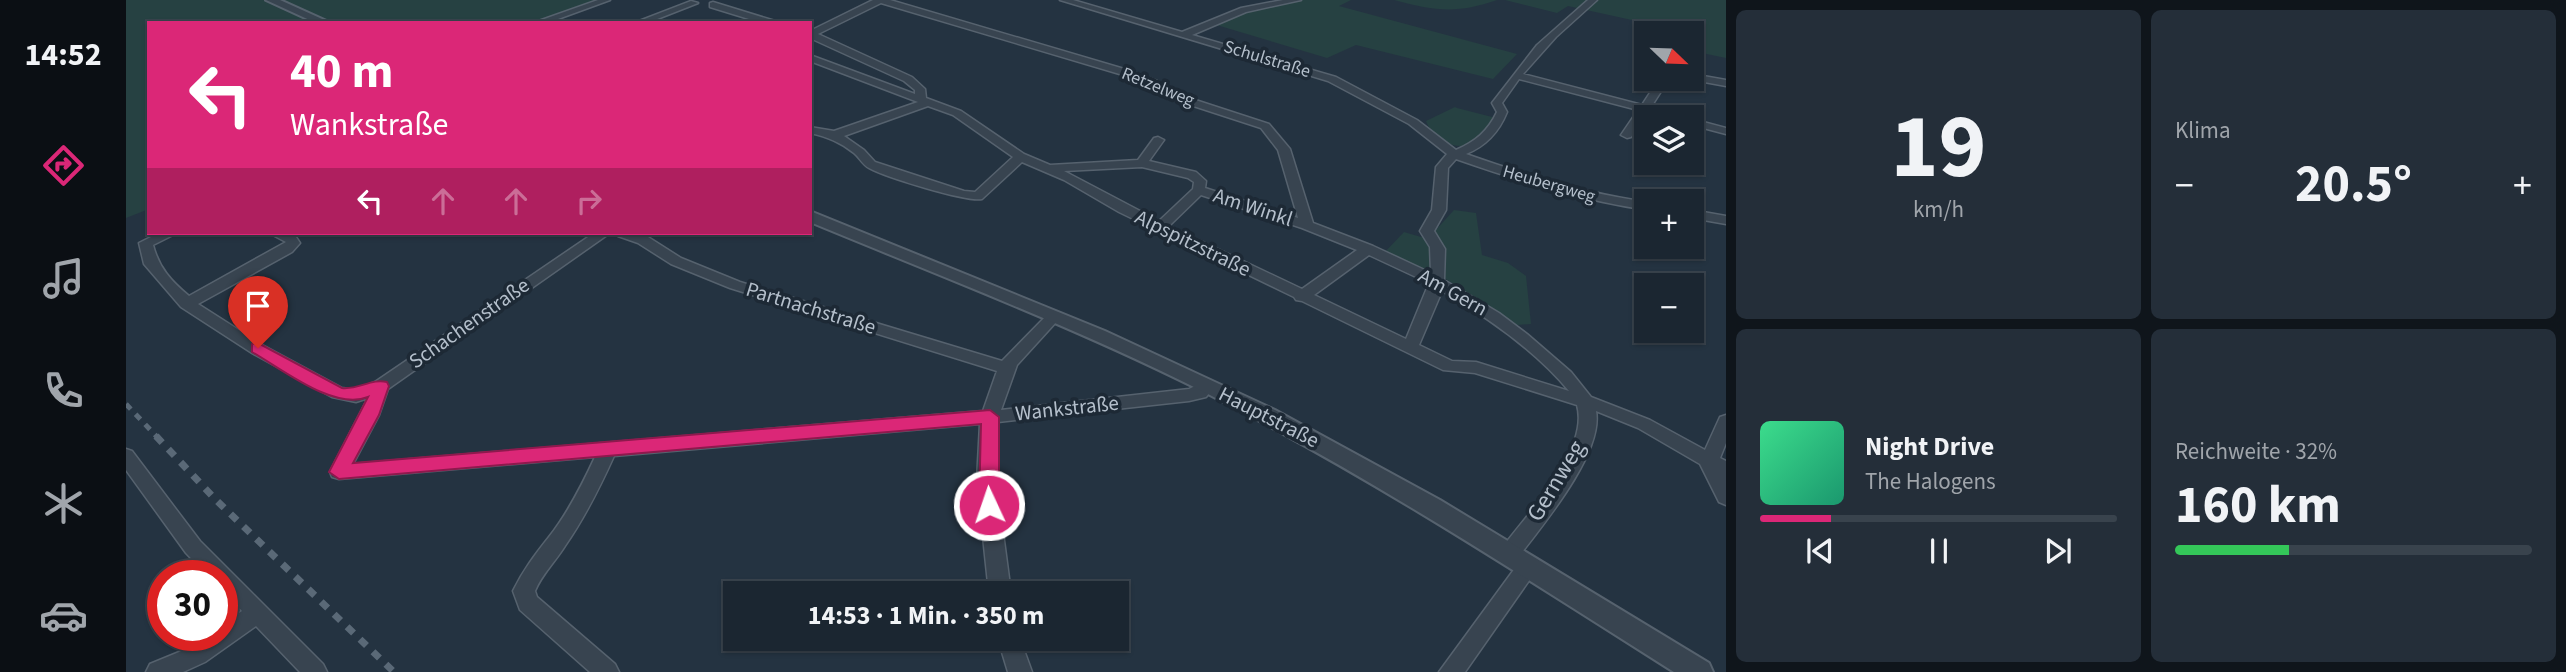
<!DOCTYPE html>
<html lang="de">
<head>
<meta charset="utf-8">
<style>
	body { margin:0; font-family:"Source Sans 3",sans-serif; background:#242e39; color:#f1f3f6; height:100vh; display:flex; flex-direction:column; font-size:26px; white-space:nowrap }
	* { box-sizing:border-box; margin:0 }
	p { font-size:23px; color:#a0a5ab }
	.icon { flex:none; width:38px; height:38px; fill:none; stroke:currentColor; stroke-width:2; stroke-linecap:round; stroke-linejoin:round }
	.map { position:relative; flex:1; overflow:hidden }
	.drawer { display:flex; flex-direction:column; gap:10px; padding:10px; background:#0f151b; width:840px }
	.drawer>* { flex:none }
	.banner { position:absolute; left:21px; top:21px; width:665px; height:214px; border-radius:0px; box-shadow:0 2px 5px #0004,0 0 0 2px #39434d; background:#db2777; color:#fff; overflow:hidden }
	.needle { width:46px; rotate:113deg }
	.buttons { position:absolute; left:1508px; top:21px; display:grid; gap:14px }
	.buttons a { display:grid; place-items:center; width:70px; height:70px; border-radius:0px; background:#1b2631; box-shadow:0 2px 5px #0004,0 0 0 2px #39434d; font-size:35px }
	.speed { position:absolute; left:21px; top:560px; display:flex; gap:14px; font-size:35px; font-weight:700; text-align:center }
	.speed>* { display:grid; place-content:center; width:91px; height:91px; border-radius:50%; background:#1b2631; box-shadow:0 2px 5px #0004,0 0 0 2px #39434d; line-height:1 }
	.speed .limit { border:10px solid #d22; background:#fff; color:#111 }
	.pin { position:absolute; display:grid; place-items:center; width:60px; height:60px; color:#fff; margin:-72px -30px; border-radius:50% 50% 50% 0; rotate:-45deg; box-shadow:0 0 7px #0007 }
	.pin .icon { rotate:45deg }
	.me { position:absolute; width:77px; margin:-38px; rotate:357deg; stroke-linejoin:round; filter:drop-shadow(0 0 5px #0008) }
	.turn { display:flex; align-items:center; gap:24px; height:147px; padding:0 28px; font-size:32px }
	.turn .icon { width:91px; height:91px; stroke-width:2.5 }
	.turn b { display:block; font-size:49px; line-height:60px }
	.lanes { display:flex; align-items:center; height:66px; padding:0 28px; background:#0003; justify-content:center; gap:35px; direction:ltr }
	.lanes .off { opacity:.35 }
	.big { font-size:52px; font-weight:700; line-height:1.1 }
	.drawer .card { flex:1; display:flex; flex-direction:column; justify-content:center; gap:10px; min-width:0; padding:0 24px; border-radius:10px; background:#242e39 }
	.drawer .dial { align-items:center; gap:0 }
	.dial b { font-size:91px; line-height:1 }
	.song { display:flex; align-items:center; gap:21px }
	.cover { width:84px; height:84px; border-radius:10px; background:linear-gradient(135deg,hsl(150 70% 55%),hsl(160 70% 35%)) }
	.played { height:7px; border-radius:4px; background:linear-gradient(90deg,#db2777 20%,#39434d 20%) }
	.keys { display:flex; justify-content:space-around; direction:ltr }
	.heat { display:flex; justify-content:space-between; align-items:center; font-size:38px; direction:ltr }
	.charge { height:10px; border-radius:5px; background:linear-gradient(90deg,#34c759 32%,#39434d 0) }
	.drawer .tiles { flex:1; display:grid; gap:10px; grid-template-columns:repeat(2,1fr) }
	.trip { position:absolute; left:597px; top:581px; width:406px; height:70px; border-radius:0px; background:#1b2631; box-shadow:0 2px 5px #0004,0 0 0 2px #39434d; font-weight:700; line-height:70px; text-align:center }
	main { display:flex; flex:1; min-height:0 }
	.tabs { display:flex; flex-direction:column; width:126px; justify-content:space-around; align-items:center; background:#0b0f14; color:#a0a5ab }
	.tabs .icon { width:49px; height:49px }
	.tabs .selected { color:#db2777 }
	.tabs b { font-size:32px; color:#f1f3f6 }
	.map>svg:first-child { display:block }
	.green { fill:#264142 }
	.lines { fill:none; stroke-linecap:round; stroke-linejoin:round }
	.minor-casing { stroke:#56626e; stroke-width:3 }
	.tertiary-casing { stroke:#56626e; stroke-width:4 }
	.minor { fill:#384450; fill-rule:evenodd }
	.tertiary { fill:#384450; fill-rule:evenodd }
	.rail-far1 { stroke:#5a6977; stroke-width:5; stroke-dasharray:7 7; stroke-linecap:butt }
	.rail { stroke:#5a6977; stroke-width:7; stroke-dasharray:9 9; stroke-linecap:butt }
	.route { fill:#db2777; stroke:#8e194d; stroke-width:2 }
	.labels { text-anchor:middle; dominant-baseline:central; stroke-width:7; stroke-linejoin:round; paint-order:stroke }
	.far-street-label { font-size:18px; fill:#b4bfcb; stroke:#1d2935 }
	.street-label { font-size:21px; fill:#b4bfcb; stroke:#1d2935 }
	.near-street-label { font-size:24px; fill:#b4bfcb; stroke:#1d2935 }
</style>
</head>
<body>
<main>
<nav class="tabs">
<b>14:52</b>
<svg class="icon selected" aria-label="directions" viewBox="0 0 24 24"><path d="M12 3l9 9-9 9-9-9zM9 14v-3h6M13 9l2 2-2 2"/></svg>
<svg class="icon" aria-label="music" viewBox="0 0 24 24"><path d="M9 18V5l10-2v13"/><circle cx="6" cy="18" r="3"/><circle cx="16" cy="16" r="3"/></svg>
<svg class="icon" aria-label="phone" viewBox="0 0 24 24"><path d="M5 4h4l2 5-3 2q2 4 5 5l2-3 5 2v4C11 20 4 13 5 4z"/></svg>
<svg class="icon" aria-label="climate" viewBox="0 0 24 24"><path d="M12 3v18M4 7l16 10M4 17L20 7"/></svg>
<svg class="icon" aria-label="car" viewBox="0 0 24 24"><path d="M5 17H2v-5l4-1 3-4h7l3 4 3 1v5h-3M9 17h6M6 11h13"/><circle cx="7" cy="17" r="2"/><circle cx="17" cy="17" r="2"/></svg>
</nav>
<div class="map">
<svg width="1600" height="672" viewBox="0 0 1600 672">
	<rect width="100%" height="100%" fill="#243341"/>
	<path class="green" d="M 0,0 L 478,0 L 411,23 L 23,23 L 23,209 L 0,218 Z
		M 1171,0 L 1225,0 L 1213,6 L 1391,54 L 1367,79 L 1230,45 L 1201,58 L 1084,23 L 1118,10 Z
		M 1268,0 L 1371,0 C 1331,14 1309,11 1268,0 Z
		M 1379,0 L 1600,0 L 1600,58 L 1566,51 L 1566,33 L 1521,33 L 1521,41 L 1512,39 L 1515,22 L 1442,6 L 1431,13 Z
		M 1329,107 L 1331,108 L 1370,118 C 1363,127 1353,142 1341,145 C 1325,150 1305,135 1300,121 Z
		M 1328,210 L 1350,213 L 1356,255 L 1382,263 L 1400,276 L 1405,324 L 1391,325 L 1320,279 L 1258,253 L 1278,232 L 1295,237 L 1309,231 Z"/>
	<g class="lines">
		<g class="minor-casing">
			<path id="minor" d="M 472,0 L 484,0 L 421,23 L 407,23 Z
				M 747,0 L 764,0 L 1005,71 L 1031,81 L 1054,95 L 1143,124 L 1164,149 L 1187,223 L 1247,246 L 1305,273 L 1304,247 L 1294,231 L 1306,210 L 1310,167 L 1321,154 L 1283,124 L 1202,81 L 934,0 L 947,0 L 1056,32 L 1115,8 L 1157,0 L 1175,0 L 1120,12 L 1066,35 L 1210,77 L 1291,120 L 1330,150 C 1349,142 1362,131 1371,112 L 1366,103 L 1411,45 L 1462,0 L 1471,0 L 1430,37 L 1397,74 L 1516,105 L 1533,79 L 1543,79 L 1525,107 L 1554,115 L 1555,117 L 1538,117 L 1521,113 L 1505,137 L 1501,138 L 1495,135 L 1512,110 L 1393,79 L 1376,103 L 1381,112 C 1373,132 1360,146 1340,154 C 1399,175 1458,193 1521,202 L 1521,210 C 1455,200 1393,181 1330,159 L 1322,168 L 1320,210 L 1308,231 L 1319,249 L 1318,280 L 1373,313 L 1401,334 L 1445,372 L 1465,397 L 1524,420 L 1579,450 L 1594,417 L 1600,415 L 1600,443 L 1594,458 L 1600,461 L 1600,505 L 1593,502 L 1574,464 L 1512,428 L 1470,411 C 1478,453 1415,527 1390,560 L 1383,563 L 1376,560 L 1373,554 L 1376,548 C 1401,514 1464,450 1451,405 L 1349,373 L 1317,370 L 1176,301 L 1170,300 L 1168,297 L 993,212 L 938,180 L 896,162 L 856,199 C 840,202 759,177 743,168 C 737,165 733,157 728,153 C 714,142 702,137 684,133 L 684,127 L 708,131 L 792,102 L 684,61 L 684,55 L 789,94 L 789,90 L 778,81 L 684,38 L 684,31 ZM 755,3 L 997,75 L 1023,85 L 1046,99 L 1135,128 L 1152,150 L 1172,218 L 1079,188 L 1080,181 L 1070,172 L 1023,161 L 1038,140 L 1032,137 L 1028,138 L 1012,160 L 924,165 L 898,154 L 835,111 L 800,98 L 799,89 L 786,77 L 692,34 ZM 802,106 L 827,115 L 887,157 L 849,192 L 838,191 L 749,162 L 738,150 L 718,136 ZM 1016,167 L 1062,178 L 1068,182 L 1067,189 L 1033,221 L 938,171 ZM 1075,195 L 1176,228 L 1231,250 L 1176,289 L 1043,226 ZM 1243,255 L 1303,283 L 1280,339 L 1188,295 ZM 1316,291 C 1361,317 1409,350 1443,391 L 1350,362 L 1326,361 L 1293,345 Z
				M 565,1 L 572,3 L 521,23 L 508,23 Z
				M 587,2 L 649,21 L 650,23 L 636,23 L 584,7 L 584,3 Z
				M 1566,74 L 1600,80 L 1600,86 L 1562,79 L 1566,79 Z
				M 1566,119 L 1600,128 L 1600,134 L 1566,125 Z
				M 1566,210 L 1600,216 L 1600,224 L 1566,218 Z
				M 33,233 L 51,233 L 27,245 C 33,268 45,281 63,296 L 160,242 L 143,233 L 168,234 L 174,243 L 166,252 L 72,304 L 138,346 L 216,388 L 229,390 L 249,382 L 468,233 L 484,233 L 262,389 L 253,415 L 227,464 L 857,411 L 871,371 L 604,288 L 545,264 L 512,243 L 492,236 L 490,233 L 509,233 L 522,237 L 555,258 L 614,282 L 876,361 L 922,314 L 932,314 L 935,317 L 932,320 L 891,365 L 875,410 L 1063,389 L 1081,380 L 1087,382 L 1089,386 L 1080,397 L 1063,401 L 872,422 L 870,480 L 885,593 L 863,593 L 851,480 L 854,424 L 488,456 C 474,487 459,517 439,546 C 429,562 416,574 409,591 L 411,597 L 489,664 L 493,672 L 464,672 L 394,610 L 387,591 C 398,569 408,556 423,537 C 442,513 456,485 469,457 L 213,479 L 206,477 L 204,472 L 242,398 L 230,402 L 206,397 L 126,353 L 55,307 L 18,264 L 13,243 Z
				M 0,449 L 6,451 L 74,541 L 197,664 L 201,672 L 174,672 L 130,626 L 79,662 L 57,672 L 20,672 L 24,664 L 63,648 L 81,635 L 96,635 L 96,625 L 116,611 L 96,590 L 96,576 L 82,576 L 60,553 L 0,470 Z
				M 1402,557 L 1409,560 L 1412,566 L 1409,572 L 1339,672 L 1313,672 L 1395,560 Z
				M 872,639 L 894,639 L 906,672 L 882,672 Z"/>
		</g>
		<g class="tertiary-casing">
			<path id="tertiary" d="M 140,0 L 154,0 L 205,23 L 190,23 Z
				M 684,211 L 979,331 L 1149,410 L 1314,500 L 1583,663 L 1587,672 L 1548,672 C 1395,575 1243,476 1082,394 C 953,329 817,277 684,222 Z"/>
		</g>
		<use href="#minor" class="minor"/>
		<use href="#tertiary" class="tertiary"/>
		<path class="rail-far1" d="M 0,404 L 32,438"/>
		<path class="rail" d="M 30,436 L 90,500 L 268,672"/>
	</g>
	<path class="route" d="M 132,343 L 216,388 C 232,390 246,378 261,382 L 263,386 L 253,415 L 227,463 L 864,410 L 873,417 L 873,505 L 870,511 L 856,511 L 853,505 L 855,424 L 213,479 L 203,472 L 242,397 C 208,411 156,369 126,352 L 126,344 Z"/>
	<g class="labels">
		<g class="far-street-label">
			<text transform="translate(1141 59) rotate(17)">Schulstraße</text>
			<text transform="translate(1032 87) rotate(22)">Retzelweg</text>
			<text transform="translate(1423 184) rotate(16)">Heubergweg</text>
		</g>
		<g class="street-label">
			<text transform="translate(1127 207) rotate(18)">Am Winkl</text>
			<text transform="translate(1067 243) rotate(26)">Alpspitzstraße</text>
			<text transform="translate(1327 292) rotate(29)">Am Gern</text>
			<text transform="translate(685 308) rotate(17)">Partnachstraße</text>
			<text transform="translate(343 323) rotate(-35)">Schachenstraße</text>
			<text transform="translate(941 408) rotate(-6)">Wankstraße</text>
			<text transform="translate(1143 417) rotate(27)">Hauptstraße</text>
		</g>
		<g class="near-street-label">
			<text transform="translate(1430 481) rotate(-59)">Gernweg</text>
		</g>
	</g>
</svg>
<div class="buttons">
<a><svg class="needle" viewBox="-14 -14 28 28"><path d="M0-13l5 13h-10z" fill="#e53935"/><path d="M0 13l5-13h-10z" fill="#a0a5ab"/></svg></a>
<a><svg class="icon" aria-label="layers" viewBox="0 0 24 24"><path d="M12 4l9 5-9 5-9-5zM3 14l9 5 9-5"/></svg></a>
<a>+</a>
<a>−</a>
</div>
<div class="speed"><div class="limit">30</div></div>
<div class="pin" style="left:132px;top:348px;background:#d93025"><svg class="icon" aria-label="arrive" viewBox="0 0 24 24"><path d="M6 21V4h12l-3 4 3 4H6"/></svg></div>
<svg class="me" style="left:863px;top:505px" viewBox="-20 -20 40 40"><circle r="17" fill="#db2777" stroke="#fff" stroke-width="3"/><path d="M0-11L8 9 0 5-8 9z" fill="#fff"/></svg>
<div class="trip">14:53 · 1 Min. · 350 m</div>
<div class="banner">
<div class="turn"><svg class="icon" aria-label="left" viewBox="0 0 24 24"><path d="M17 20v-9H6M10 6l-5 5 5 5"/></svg><div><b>40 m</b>Wankstraße</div></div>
<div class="lanes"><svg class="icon" aria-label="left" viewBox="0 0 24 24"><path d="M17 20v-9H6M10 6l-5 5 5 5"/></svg><svg class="icon off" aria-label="ahead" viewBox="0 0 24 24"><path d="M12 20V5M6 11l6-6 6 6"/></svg><svg class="icon off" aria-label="ahead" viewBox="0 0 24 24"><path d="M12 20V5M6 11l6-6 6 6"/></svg><svg class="icon off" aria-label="right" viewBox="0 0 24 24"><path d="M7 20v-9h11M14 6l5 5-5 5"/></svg></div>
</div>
</div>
<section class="drawer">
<div class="tiles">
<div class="card dial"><b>19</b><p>km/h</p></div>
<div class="card"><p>Klima</p>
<div class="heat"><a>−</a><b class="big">20.5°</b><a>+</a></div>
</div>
<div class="card">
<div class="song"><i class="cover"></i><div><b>Night Drive</b><p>The Halogens</p></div></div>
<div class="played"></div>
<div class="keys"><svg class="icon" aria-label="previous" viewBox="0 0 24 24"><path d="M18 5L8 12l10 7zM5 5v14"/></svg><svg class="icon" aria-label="pause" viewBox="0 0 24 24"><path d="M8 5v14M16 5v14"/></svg><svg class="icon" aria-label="next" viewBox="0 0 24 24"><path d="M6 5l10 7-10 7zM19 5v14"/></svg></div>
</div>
<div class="card"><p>Reichweite · 32%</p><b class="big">160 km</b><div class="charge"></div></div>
</div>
</section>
</main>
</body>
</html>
